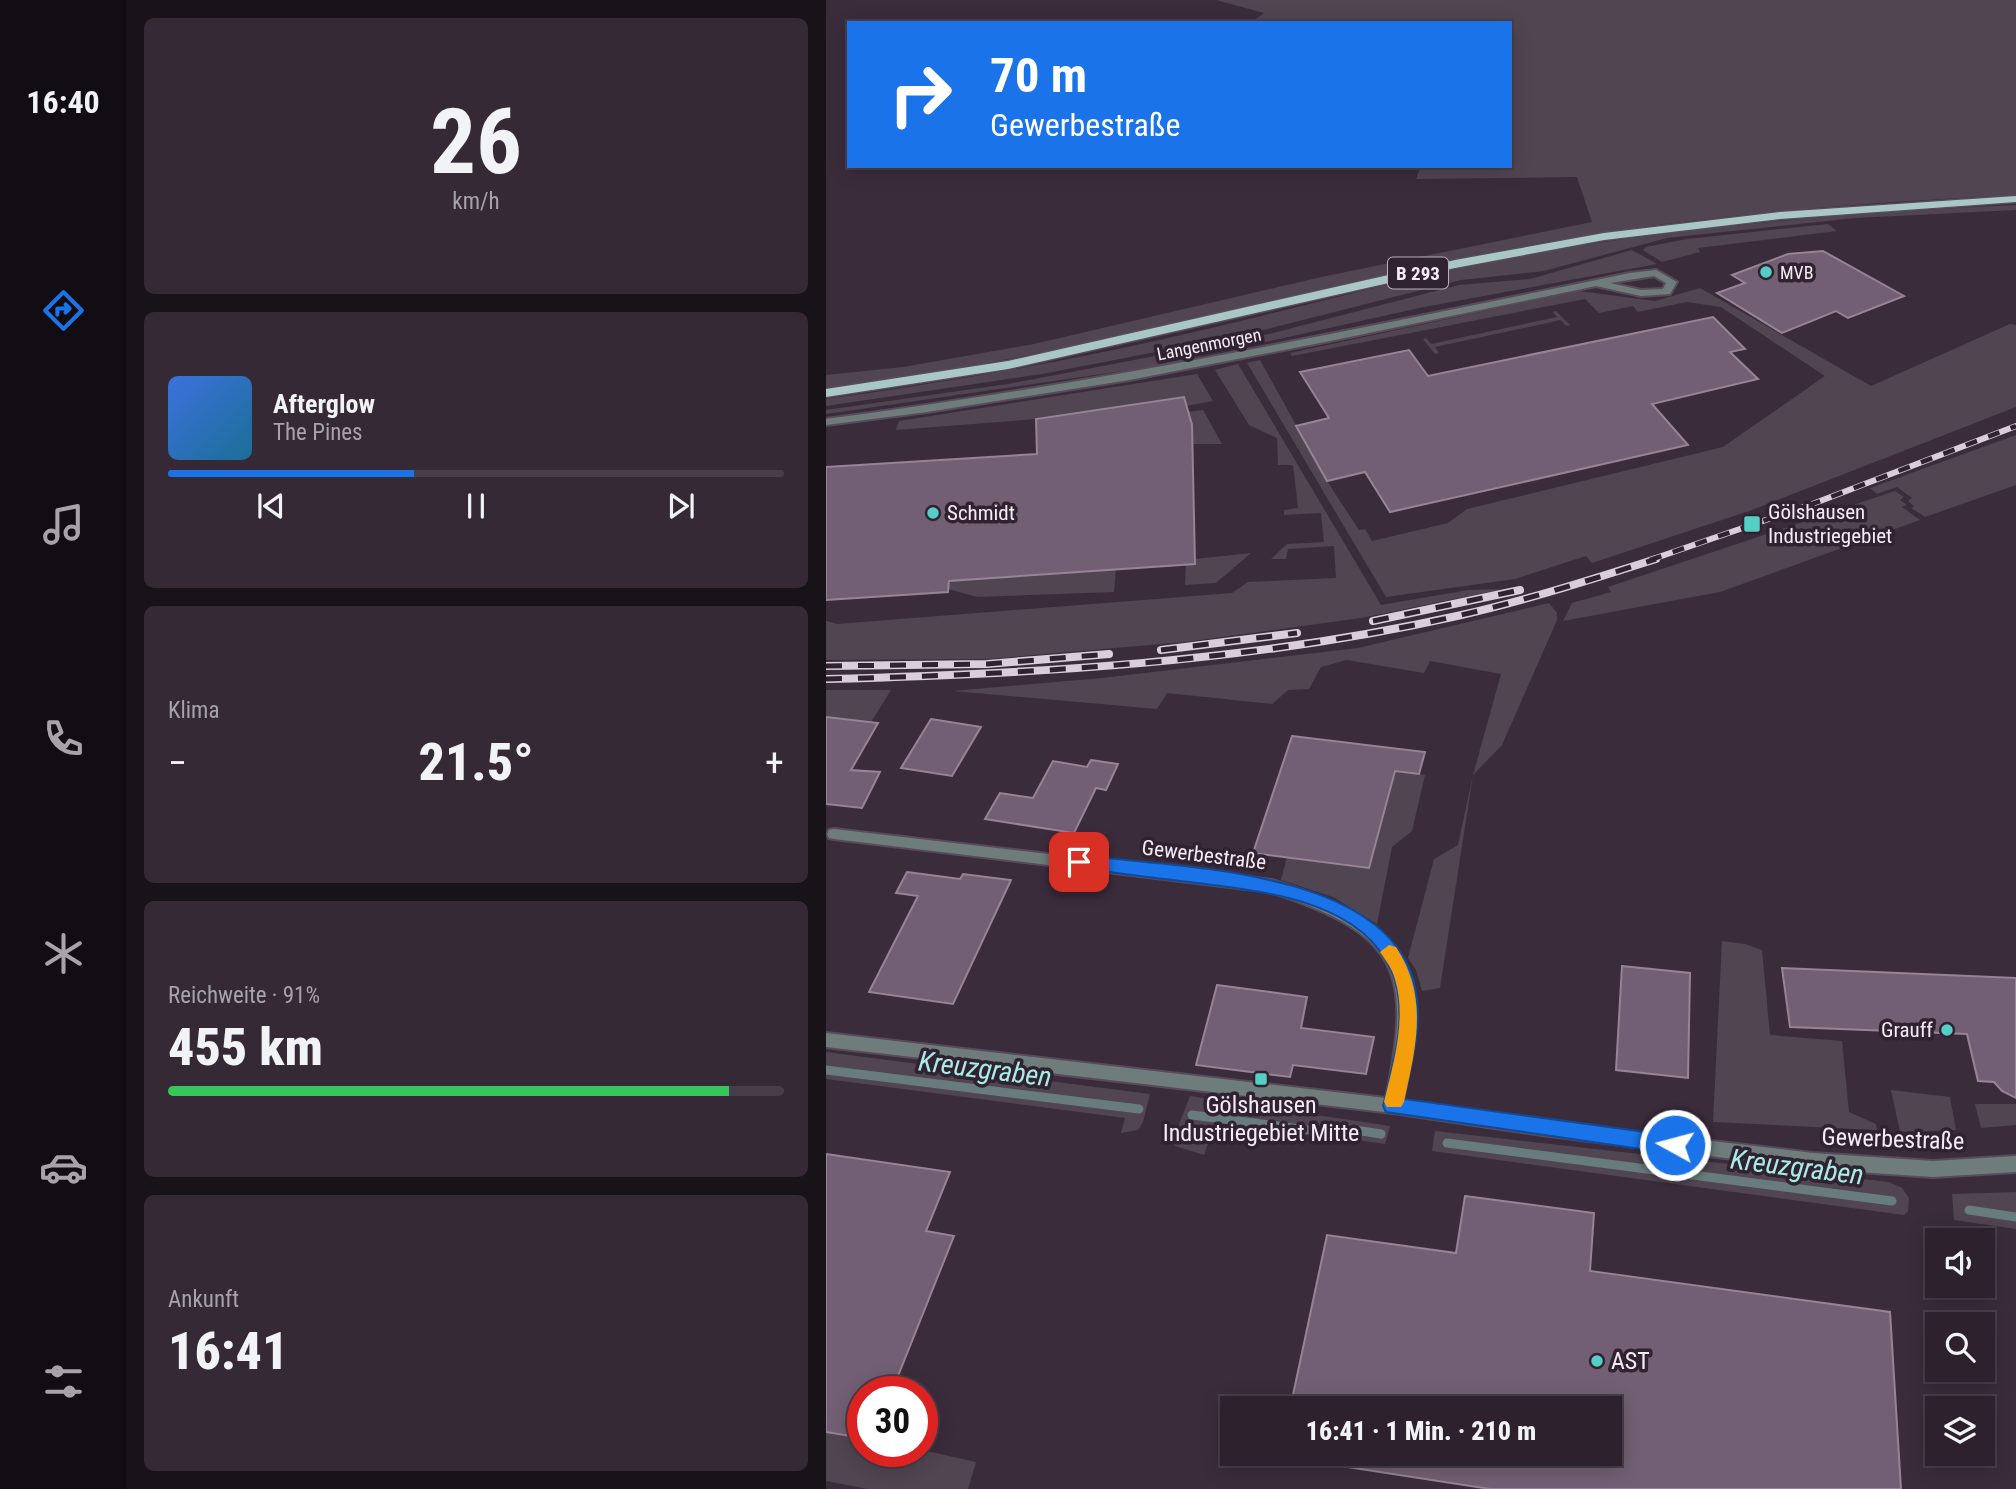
<!DOCTYPE html>
<html lang="de">
<head>
<meta charset="utf-8">
<style>
	body { margin:0; font-family:"Roboto Condensed",sans-serif; background:#342935; color:#f1f3f6; height:100vh; display:flex; flex-direction:column; font-size:26px; white-space:nowrap }
	* { box-sizing:border-box; margin:0 }
	p { font-size:23px; color:#a6a3aa }
	.icon { flex:none; width:38px; height:38px; fill:none; stroke:currentColor; stroke-width:2; stroke-linecap:round; stroke-linejoin:round }
	.map { position:relative; flex:1; overflow:hidden }
	.panel { display:flex; flex-direction:column; gap:18px; padding:18px; background:#181219; width:700px }
	.panel>* { flex:none }
	.banner { position:absolute; left:21px; top:21px; width:665px; height:147px; border-radius:0px; box-shadow:0 4px 18px #0003,0 0 0 2px #483e49; background:#1a73e8; color:#fff; overflow:hidden }
	.controls { position:absolute; left:1099px; top:1228px; display:grid; gap:14px }
	.controls a { display:grid; place-items:center; width:70px; height:70px; border-radius:0px; background:#2c212d; box-shadow:0 4px 18px #0003,0 0 0 2px #483e49; font-size:35px }
	.speed { position:absolute; left:21px; top:1376px; display:flex; gap:14px; font-size:35px; font-weight:700; text-align:center }
	.speed>* { display:grid; place-content:center; width:91px; height:91px; border-radius:50%; background:#2c212d; box-shadow:0 4px 18px #0003,0 0 0 2px #483e49; line-height:1 }
	.speed .limit { border:10px solid #d22; background:#fff; color:#111 }
	.pin { position:absolute; display:grid; place-items:center; width:60px; height:60px; color:#fff; margin:-30px; border-radius:14px; box-shadow:0 4px 10px #0006 }
	.me { position:absolute; width:77px; margin:-38px; rotate:277deg; stroke-linejoin:round; filter:drop-shadow(0 0 5px #0008) }
	.turn { display:flex; align-items:center; gap:24px; height:147px; padding:0 28px; font-size:32px }
	.turn .icon { width:91px; height:91px; stroke-width:2.5 }
	.turn b { display:block; font-size:49px; line-height:60px }
	.big { font-size:52px; font-weight:800; line-height:1.1 }
	.panel .card { flex:1; display:flex; flex-direction:column; justify-content:center; gap:10px; min-width:0; padding:0 24px; border-radius:10px; background:#342935 }
	.panel .dial { align-items:center; gap:0 }
	.dial b { font-size:91px; line-height:1 }
	.song { display:flex; align-items:center; gap:21px }
	.cover { width:84px; height:84px; border-radius:10px; background:linear-gradient(135deg,hsl(220 70% 55%),hsl(200 70% 35%)) }
	.played { height:7px; border-radius:4px; background:linear-gradient(90deg,#1a73e8 40%,#483e49 40%) }
	.keys { display:flex; justify-content:space-around; direction:ltr }
	.heat { display:flex; justify-content:space-between; align-items:center; font-size:38px; direction:ltr }
	.charge { height:10px; border-radius:5px; background:linear-gradient(90deg,#34c759 91%,#483e49 0) }
	.trip { position:absolute; left:394px; top:1396px; width:402px; height:70px; border-radius:0px; background:#2c212d; box-shadow:0 4px 18px #0003,0 0 0 2px #483e49; font-weight:800; line-height:70px; text-align:center }
	main { display:flex; flex:1; min-height:0 }
	.tab-bar { display:flex; flex-direction:column; width:126px; justify-content:space-around; align-items:center; background:#120d12; color:#a6a3aa }
	.tab-bar .icon { width:49px; height:49px }
	.tab-bar .current { color:#1a73e8 }
	.tab-bar b { font-size:32px; color:#f1f3f6 }
	.map>svg:first-child { display:block }
	.green { fill:#514552 }
	.lines { fill:none; stroke-linecap:round; stroke-linejoin:round }
	.stream { stroke:#687c7e; stroke-width:9 }
	.building { fill:#725f73; stroke:#968496; stroke-width:2 }
	.minor-casing { stroke:#594b5a; stroke-width:4 }
	.primary-casing { stroke:#594b5a; stroke-width:3 }
	.minor { fill:#6e7d7c; fill-rule:evenodd }
	.primary { fill:#a9c8c5; fill-rule:evenodd }
	.rail-far1-casing { stroke:#d9ced9; stroke-width:6 }
	.rail-casing { stroke:#d9ced9; stroke-width:8 }
	.rail-far1 { stroke:#312231; stroke-width:4.5; stroke-dasharray:12; stroke-linecap:butt }
	.rail { stroke:#312231; stroke-width:5; stroke-dasharray:16; stroke-linecap:butt }
	.route { fill:#1a73e8; stroke:#114b97; stroke-width:2 }
	.slow { fill:#f59e0b }
	.poi-dot { fill:#55cec5; stroke:#312231; stroke-width:2.5 }
	.labels { text-anchor:middle; dominant-baseline:central; stroke-width:7; stroke-linejoin:round; paint-order:stroke }
	.far-poi-label { font-size:18px; fill:#f5ebf5; stroke:#312231; text-anchor:start }
	.far-street-label { font-size:18px; fill:#f5ebf5; stroke:#312231 }
	.shield { fill:#312231; stroke:#baafba; stroke-width:2 }
	.shield-label { font-size:19px; font-weight:bold; fill:#f5ebf5 }
	.poi-label { font-size:21px; fill:#f5ebf5; stroke:#312231; text-anchor:start }
	.street-label { font-size:21px; fill:#f5ebf5; stroke:#312231 }
	.near-poi-label { font-size:24px; fill:#f5ebf5; stroke:#312231 }
	.near-street-label { font-size:24px; fill:#f5ebf5; stroke:#312231 }
	.near-water-label { font-size:28px; font-style:italic; fill:#a7ece6; stroke:#312231 }
</style>
</head>
<body>
<main>
<nav class="tab-bar">
<b>16:40</b>
<svg class="icon current" aria-label="directions" viewBox="0 0 24 24"><path d="M12 3l9 9-9 9-9-9zM9 14v-3h6M13 9l2 2-2 2"/></svg>
<svg class="icon" aria-label="music" viewBox="0 0 24 24"><path d="M9 18V5l10-2v13"/><circle cx="6" cy="18" r="3"/><circle cx="16" cy="16" r="3"/></svg>
<svg class="icon" aria-label="phone" viewBox="0 0 24 24"><path d="M5 4h4l2 5-3 2q2 4 5 5l2-3 5 2v4C11 20 4 13 5 4z"/></svg>
<svg class="icon" aria-label="climate" viewBox="0 0 24 24"><path d="M12 3v18M4 7l16 10M4 17L20 7"/></svg>
<svg class="icon" aria-label="car" viewBox="0 0 24 24"><path d="M5 17H2v-5l4-1 3-4h7l3 4 3 1v5h-3M9 17h6M6 11h13"/><circle cx="7" cy="17" r="2"/><circle cx="17" cy="17" r="2"/></svg>
<svg class="icon" aria-label="filters" viewBox="0 0 24 24"><path d="M4 7h16M4 17h16"/><circle cx="9" cy="7" r="2"/><circle cx="15" cy="17" r="2"/></svg>
</nav>
<section class="panel">
<div class="card dial"><b>26</b><p>km/h</p></div>
<div class="card">
<div class="song"><i class="cover"></i><div><b>Afterglow</b><p>The Pines</p></div></div>
<div class="played"></div>
<div class="keys"><svg class="icon" aria-label="previous" viewBox="0 0 24 24"><path d="M18 5L8 12l10 7zM5 5v14"/></svg><svg class="icon" aria-label="pause" viewBox="0 0 24 24"><path d="M8 5v14M16 5v14"/></svg><svg class="icon" aria-label="next" viewBox="0 0 24 24"><path d="M6 5l10 7-10 7zM19 5v14"/></svg></div>
</div>
<div class="card"><p>Klima</p>
<div class="heat"><a>−</a><b class="big">21.5°</b><a>+</a></div>
</div>
<div class="card"><p>Reichweite · 91%</p><b class="big">455 km</b><div class="charge"></div></div>
<div class="card"><p>Ankunft</p><b class="big">16:41</b></div>
</section>
<div class="map">
<svg width="1190" height="1489" viewBox="0 0 1190 1489">
	<rect width="100%" height="100%" fill="#3b2c3c"/>
	<path class="green" d="M 390,0 L 1190,0 L 1190,195 C 1006,204 823,219 642,257 C 428,301 218,362 0,388 L 0,375 L 77,367 L 208,344 L 500,276 L 766,222 L 751,177 L 590,179 L 595,166 L 684,166 L 684,23 L 425,23 L 438,13 Z
		M 1190,205 L 1190,210 L 1029,218 L 841,238 L 718,271 L 635,280 L 433,331 L 335,351 L 216,374 L 0,406 L 0,399 C 110,384 220,365 329,341 C 451,314 572,279 695,256 C 860,226 1023,213 1190,205 Z
		M 1002,224 L 1011,231 L 872,248 L 874,252 L 836,262 L 817,250 L 820,247 L 861,239 Z
		M 806,250 L 831,264 L 598,307 L 331,366 L 0,414 L 0,410 L 182,384 L 439,335 L 633,285 L 704,279 Z
		M 874,288 L 1045,386 L 1184,324 L 1190,325 L 1190,407 L 923,511 L 766,563 L 760,556 L 689,579 L 560,597 L 421,363 L 434,360 L 501,481 L 533,530 L 539,529 L 546,541 L 622,523 L 641,509 L 897,447 L 999,376 L 895,307 L 861,302 L 812,312 L 807,306 L 773,313 L 759,299 L 466,356 L 464,353 L 753,291 L 829,301 Z
		M 730,311 L 744,325 L 740,326 L 735,320 L 609,347 L 613,353 L 609,354 L 597,339 L 600,338 L 605,344 L 731,317 L 727,312 Z
		M 412,364 L 555,605 L 642,590 L 678,589 L 535,618 L 359,642 L 162,659 L 0,660 L 0,621 L 11,624 L 406,593 L 422,582 L 510,578 L 508,546 L 462,549 L 460,559 L 445,559 L 461,544 L 498,542 L 495,513 L 458,515 L 458,510 L 472,508 L 467,465 L 452,465 L 451,438 L 423,425 L 389,370 Z
		M 371,374 L 387,401 L 360,406 L 357,397 L 210,419 L 70,430 L 73,421 Z
		M 377,410 L 396,444 L 365,444 L 362,412 Z
		M 1190,435 L 1190,485 L 1099,517 L 1085,508 L 1088,506 L 1082,501 L 1086,498 L 1071,487 L 1051,494 L 1044,488 Z
		M 1069,491 L 1078,497 L 1074,500 L 1081,505 L 1076,507 L 1094,520 L 894,592 L 737,621 L 746,603 L 785,592 L 782,587 Z
		M 425,553 L 390,583 L 359,585 L 360,564 L 369,559 Z
		M 290,569 L 288,592 L 151,597 L 122,589 L 125,581 Z
		M 723,603 L 731,613 L 731,620 L 676,745 L 647,775 L 614,988 L 596,991 L 590,970 L 582,958 L 608,859 L 632,845 L 647,775 L 675,674 L 604,661 L 598,673 L 521,660 L 495,667 L 483,689 L 462,690 L 446,704 L 341,693 L 331,709 L 127,691 L 276,678 L 532,648 Z
		M 0,690 L 65,690 L 45,722 L 0,717 Z
		M 569,771 L 599,775 L 586,831 L 566,847 L 551,924 L 507,897 L 455,880 L 461,857 L 543,868 Z
		M 896,941 L 919,944 L 936,950 L 944,1035 L 1016,1041 L 1023,1112 L 1050,1124 L 1051,1130 L 887,1122 Z
		M 0,1052 L 324,1094 L 317,1122 L 312,1130 L 295,1133 L 299,1118 L 0,1079 Z
		M 1065,1090 L 1124,1097 L 1130,1130 L 1074,1132 Z
		M 364,1096 L 564,1126 L 559,1144 L 489,1134 L 490,1130 L 391,1119 L 378,1155 L 349,1146 L 347,1140 Z
		M 1149,1104 L 1190,1104 L 1190,1125 L 1155,1128 Z
		M 609,1131 L 1063,1182 L 1076,1188 L 1083,1198 L 1082,1211 L 1078,1215 L 606,1151 Z
		M 1190,1192 L 1190,1229 L 1128,1220 L 1126,1194 Z
		M 0,1432 L 37,1438 L 37,1451 L 96,1450 L 150,1462 L 142,1489 L 42,1489 L 0,1481 Z"/>
	<g class="lines">
		<path class="stream" d="M 0,1070 L 313,1109
			M 366,1115 L 490,1131 L 516,1128 L 555,1134
			M 621,1143 L 1066,1201
			M 1143,1210 L 1190,1217"/>
	</g>
	<path class="building" d="M 997,251 L 1078,296 L 1022,318 L 1010,311 L 956,333 L 891,293 L 919,283 L 906,275 L 962,254 Z
		M 887,317 L 919,349 L 904,352 L 932,379 L 826,404 L 862,445 L 564,512 L 539,472 L 501,481 L 470,426 L 503,418 L 474,372 L 583,350 L 602,376 Z
		M 358,397 L 366,425 L 369,564 L 123,581 L 122,592 L 0,600 L 0,467 L 211,454 L 210,419 Z
		M 0,717 L 52,723 L 25,770 L 54,772 L 36,808 L 0,804 Z
		M 105,719 L 155,727 L 126,776 L 75,768 Z
		M 466,736 L 599,752 L 593,774 L 569,771 L 543,868 L 427,853 Z
		M 265,760 L 292,764 L 280,790 L 270,788 L 248,833 L 159,819 L 174,793 L 207,798 L 227,761 L 261,767 Z
		M 81,872 L 134,879 L 137,874 L 185,880 L 127,1004 L 43,992 L 92,896 L 70,893 Z
		M 796,966 L 864,973 L 862,1078 L 790,1070 Z
		M 956,968 L 1190,978 L 1190,1098 L 1176,1091 L 1168,1082 L 1152,1081 L 1141,1034 L 964,1027 Z
		M 391,985 L 481,997 L 475,1028 L 548,1037 L 540,1074 L 467,1065 L 464,1077 L 370,1065 Z
		M 0,1154 L 124,1172 L 100,1231 L 128,1236 L 66,1391 L 37,1391 L 37,1438 L 0,1432 Z
		M 639,1196 L 768,1213 L 764,1271 L 1064,1312 L 1075,1489 L 664,1489 L 508,1465 L 509,1454 L 784,1454 L 784,1409 L 464,1409 L 501,1235 L 630,1253 Z"/>
	<g class="lines">
		<g class="minor-casing">
			<path id="minor" d="M 830,270 L 851,282 L 844,294 L 815,296 L 770,286 L 504,341 L 303,380 L 101,412 L 0,425 L 0,419 C 271,384 537,328 804,273 ZM 828,276 L 840,283 L 837,289 L 815,290 L 784,283 Z
				M 8,829 L 446,880 C 582,923 604,961 577,1100 L 716,1121 L 987,1153 L 1107,1161 L 1190,1156 L 1190,1172 L 1107,1177 L 987,1169 L 716,1135 L 567,1113 L 0,1047 L 0,1033 L 560,1098 C 587,969 572,934 445,892 L 8,839 L 3,838 L 1,834 L 3,830 Z"/>
		</g>
		<g class="primary-casing">
			<path id="primary" d="M 1190,196 L 1190,202 L 954,219 L 778,240 L 629,268 L 182,369 L 0,397 L 0,389 L 182,361 L 629,260 L 778,233 L 954,212 Z"/>
		</g>
		<use href="#minor" class="minor"/>
		<use href="#primary" class="primary"/>
		<g class="rail-far1-casing">
			<path id="rail-far1" d="M 824,560 L 989,503 L 1190,426"/>
		</g>
		<g class="rail-casing">
			<path id="rail" d="M 547,621 L 694,590
				M 335,650 L 471,633
				M 0,666 L 161,664 L 283,654
				M 0,679 C 210,674 425,662 631,616 C 698,601 764,580 830,559"/>
		</g>
		<use href="#rail-far1" class="rail-far1"/>
		<use href="#rail" class="rail"/>
	</g>
	<path class="route" d="M 253,855 C 346,867 540,868 583,968 C 601,1009 587,1058 578,1099 L 849,1136 L 856,1139 L 859,1145 L 856,1151 L 849,1154 L 560,1112 L 557,1106 C 567,1064 584,1012 565,970 C 533,898 431,891 364,882 C 327,878 290,873 253,868 L 244,862 Z"/>
	<path class="slow" d="M 563,945 L 570,947 C 603,998 590,1046 578,1102 L 575,1107 L 561,1107 L 558,1102 C 568,1061 583,1012 566,971 C 563,964 558,958 554,952 Z"/>
	<g class="poi-dot">
		<circle cx="940" cy="272" r="7"/>
		<circle cx="107" cy="513" r="7"/>
		<rect x="917" y="515" width="18" height="18" rx="3.5"/>
		<circle cx="1121" cy="1030" r="7"/>
		<rect x="428" y="1072" width="14" height="14" rx="3.5"/>
		<circle cx="771" cy="1361" r="7"/>
	</g>
	<g class="labels">
		<g class="far-poi-label">
			<text x="954" y="272">MVB</text>
		</g>
		<g class="far-street-label">
			<text transform="translate(383 344) rotate(-11)">Langenmorgen</text>
		</g>
		<rect class="shield" x="562" y="257.5" width="60" height="31" rx="5"/>
		<g class="shield-label">
			<text x="592" y="273">B 293</text>
		</g>
		<g class="poi-label">
			<text x="942" y="512">Gölshausen<tspan x="942" dy="24">Industriegebiet</tspan></text>
			<text x="121" y="513">Schmidt</text>
			<text x="1107" y="1030" text-anchor="end">Grauff</text>
		</g>
		<g class="street-label">
			<text transform="translate(378 855) rotate(7)">Gewerbestraße</text>
		</g>
		<g class="near-poi-label">
			<text x="435" y="1105">Gölshausen<tspan x="435" dy="28">Industriegebiet Mitte</tspan></text>
			<text x="785" y="1361" text-anchor="start">AST</text>
		</g>
		<g class="near-street-label">
			<text transform="translate(1067 1139) rotate(2)">Gewerbestraße</text>
		</g>
		<g class="near-water-label">
			<text transform="translate(159 1069) rotate(7)">Kreuzgraben</text>
			<text transform="translate(971 1167) rotate(7)">Kreuzgraben</text>
		</g>
	</g>
</svg>
<div class="controls">
<a><svg class="icon" aria-label="sound" viewBox="0 0 24 24"><path d="M4 9h4l5-4v14l-5-4H4zM17 9q2 3 0 6"/></svg></a>
<a><svg class="icon" aria-label="search" viewBox="0 0 24 24"><circle cx="10" cy="10" r="6"/><path d="M15 15l6 6"/></svg></a>
<a><svg class="icon" aria-label="layers" viewBox="0 0 24 24"><path d="M12 4l9 5-9 5-9-5zM3 14l9 5 9-5"/></svg></a>
</div>
<div class="speed"><div class="limit">30</div></div>
<div class="pin" style="left:253px;top:862px;background:#d93025"><svg class="icon" aria-label="arrive" viewBox="0 0 24 24"><path d="M6 21V4h12l-3 4 3 4H6"/></svg></div>
<svg class="me" style="left:849px;top:1145px" viewBox="-20 -20 40 40"><circle r="17" fill="#1a73e8" stroke="#fff" stroke-width="3"/><path d="M0-11L8 9 0 5-8 9z" fill="#fff"/></svg>
<div class="trip">16:41 · 1 Min. · 210 m</div>
<div class="banner">
<div class="turn"><svg class="icon" aria-label="right" viewBox="0 0 24 24"><path d="M7 20v-9h11M14 6l5 5-5 5"/></svg><div><b>70 m</b>Gewerbestraße</div></div>
</div>
</div>
</main>
</body>
</html>
